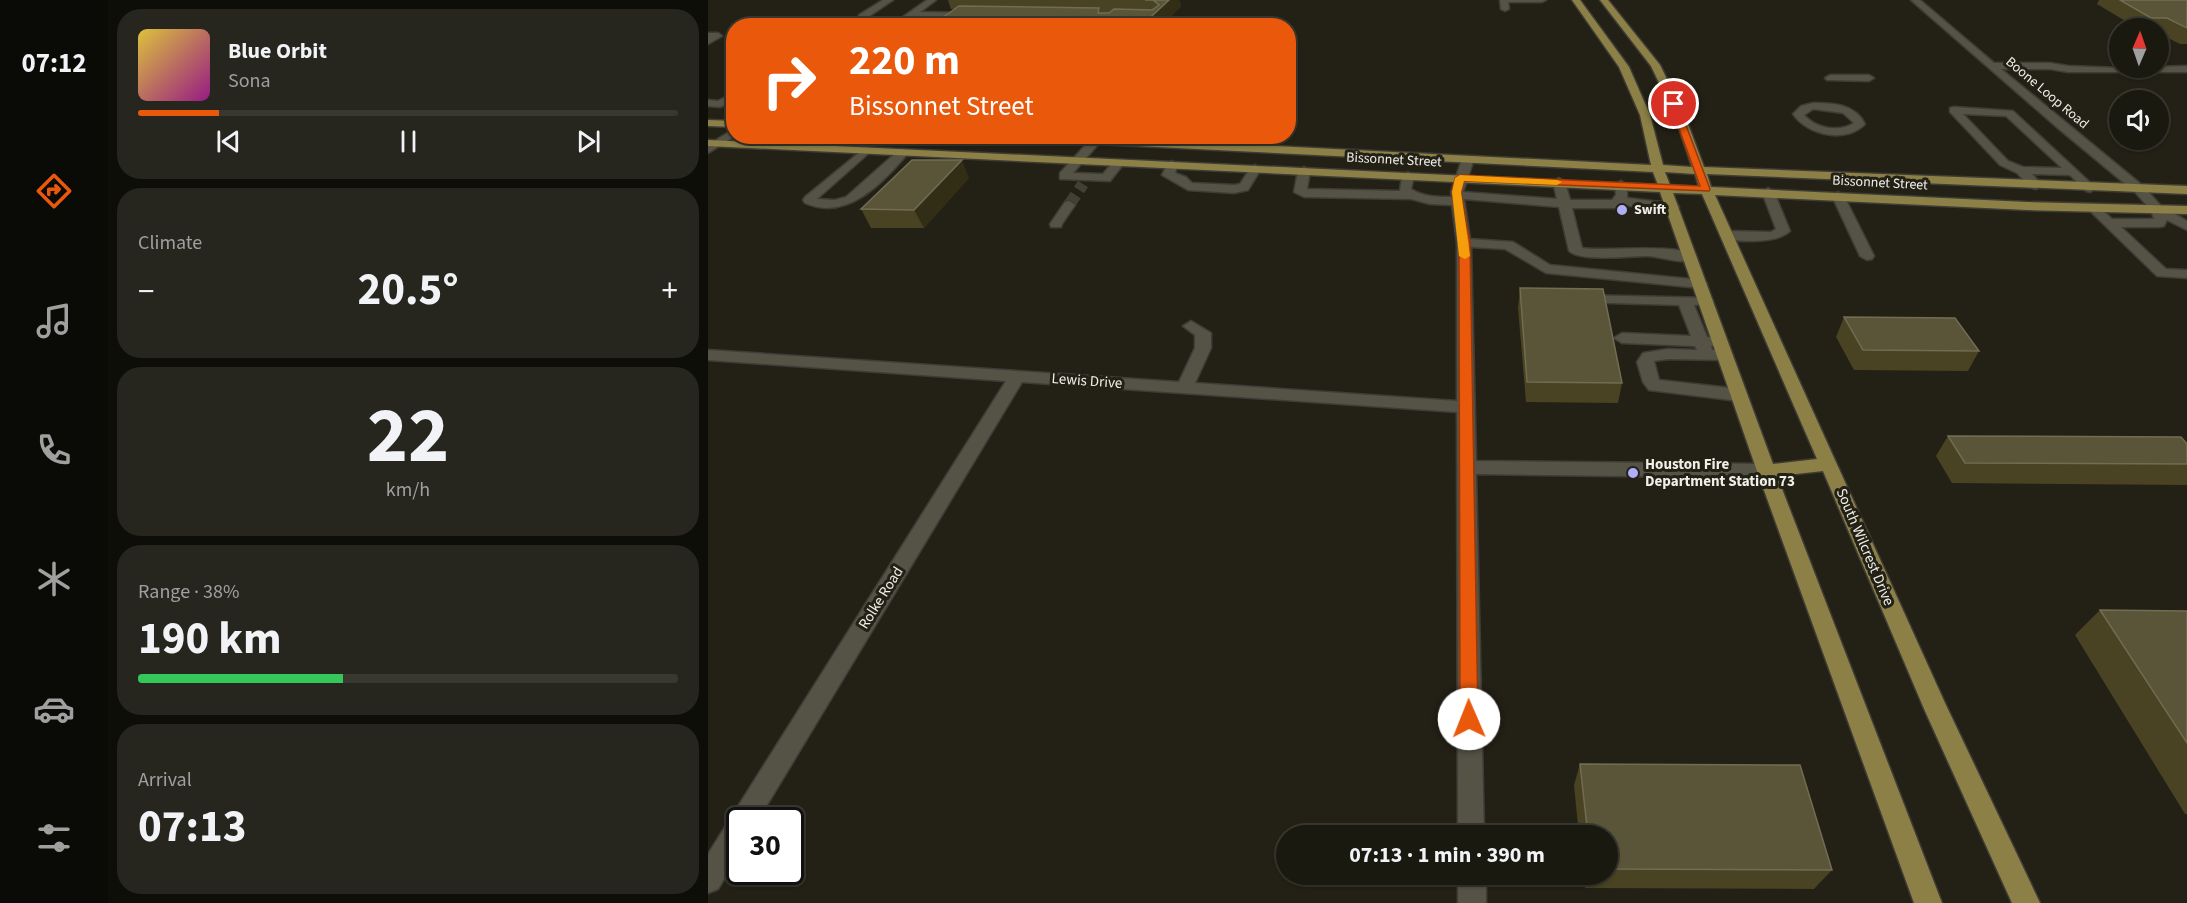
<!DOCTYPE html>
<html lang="en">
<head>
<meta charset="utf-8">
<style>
	body { margin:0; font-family:"Source Sans 3",sans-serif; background:#27261e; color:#f1f3f6; height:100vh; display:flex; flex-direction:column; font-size:22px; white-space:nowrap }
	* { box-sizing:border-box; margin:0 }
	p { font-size:20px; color:#9fa09f }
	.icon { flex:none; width:33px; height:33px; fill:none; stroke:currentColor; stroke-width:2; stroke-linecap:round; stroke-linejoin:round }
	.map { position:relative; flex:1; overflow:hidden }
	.side { display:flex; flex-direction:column; gap:9px; padding:9px; background:#0e0e09; width:600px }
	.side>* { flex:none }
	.hud { position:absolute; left:18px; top:18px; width:570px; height:126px; border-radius:24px; box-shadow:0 2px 4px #0004,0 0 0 2px #383830; background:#ea580c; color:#fff; overflow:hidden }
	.needle { width:39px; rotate:2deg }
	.buttons { position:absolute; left:1401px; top:18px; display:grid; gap:12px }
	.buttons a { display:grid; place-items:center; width:60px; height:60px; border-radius:50%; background:#1a1910; box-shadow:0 2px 4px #0004,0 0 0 2px #383830; font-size:30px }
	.speed { position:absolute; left:18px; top:807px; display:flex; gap:12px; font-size:30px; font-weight:700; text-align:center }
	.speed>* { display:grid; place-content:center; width:78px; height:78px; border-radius:50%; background:#1a1910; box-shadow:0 2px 4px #0004,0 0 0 2px #383830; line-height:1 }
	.speed .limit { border:3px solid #111; border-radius:9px; background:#fff; color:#111 }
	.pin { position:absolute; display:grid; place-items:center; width:51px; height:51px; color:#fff; margin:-26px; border:3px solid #fff; border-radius:50%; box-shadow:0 2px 6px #0007 }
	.me { position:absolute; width:66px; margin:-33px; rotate:359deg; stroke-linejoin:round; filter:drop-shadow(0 0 4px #0008) }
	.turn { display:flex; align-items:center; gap:21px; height:126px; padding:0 24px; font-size:27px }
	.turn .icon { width:78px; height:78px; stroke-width:2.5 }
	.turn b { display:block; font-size:42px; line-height:51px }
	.big { font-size:45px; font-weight:700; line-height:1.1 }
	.side .card { flex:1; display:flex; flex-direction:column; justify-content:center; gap:9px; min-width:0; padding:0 21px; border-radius:24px; background:#27261e }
	.side .dial { align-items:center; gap:0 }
	.dial b { font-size:78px; line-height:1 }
	.song { display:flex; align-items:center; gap:18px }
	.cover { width:72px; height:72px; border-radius:9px; background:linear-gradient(135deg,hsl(50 70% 55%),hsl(310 70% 35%)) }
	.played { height:6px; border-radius:3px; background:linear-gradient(90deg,#ea580c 15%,#383830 15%) }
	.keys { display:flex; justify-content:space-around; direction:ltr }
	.heat { display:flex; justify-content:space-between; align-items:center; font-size:33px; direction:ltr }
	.charge { height:9px; border-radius:4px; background:linear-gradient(90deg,#34c759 38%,#383830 0) }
	.trip { position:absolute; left:568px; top:825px; width:342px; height:60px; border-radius:30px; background:#1a1910; box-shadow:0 2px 4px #0004,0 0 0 2px #383830; font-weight:700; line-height:60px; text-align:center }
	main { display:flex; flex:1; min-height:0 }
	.tabs { display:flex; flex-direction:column; width:108px; justify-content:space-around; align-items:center; background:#0a0a06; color:#9fa09f }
	.tabs .icon { width:42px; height:42px }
	.tabs .on { color:#ea580c }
	.tabs b { font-size:27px; color:#f1f3f6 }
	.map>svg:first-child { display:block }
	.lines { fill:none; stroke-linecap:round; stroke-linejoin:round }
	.minor-tunnel { stroke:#424035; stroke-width:12; stroke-dasharray:12 6; stroke-linecap:butt }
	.minor-casing { stroke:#3e3c35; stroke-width:3 }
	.major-casing { stroke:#3e3c35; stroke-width:3 }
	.minor { fill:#555246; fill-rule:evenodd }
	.major { fill:#8c8047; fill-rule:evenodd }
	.wall { fill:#494223 }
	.shaded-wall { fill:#322d15 }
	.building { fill:#5a5438; stroke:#726c53; stroke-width:1.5 }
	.route { fill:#ea580c; stroke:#983908; stroke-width:1.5 }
	.slow { fill:#f59e0b }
	.poi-dot { fill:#b0adfa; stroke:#232116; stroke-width:2 }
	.labels { text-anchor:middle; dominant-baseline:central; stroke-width:6; stroke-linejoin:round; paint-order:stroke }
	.far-street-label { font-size:14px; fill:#efeee7; stroke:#232116 }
	.far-poi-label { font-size:14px; font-weight:bold; fill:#efeee7; stroke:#232116; text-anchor:start }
	.street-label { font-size:15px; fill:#efeee7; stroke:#232116 }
	.poi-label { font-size:15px; font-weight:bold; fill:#efeee7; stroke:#232116; text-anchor:start }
</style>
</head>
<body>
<main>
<nav class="tabs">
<b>07:12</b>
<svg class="icon on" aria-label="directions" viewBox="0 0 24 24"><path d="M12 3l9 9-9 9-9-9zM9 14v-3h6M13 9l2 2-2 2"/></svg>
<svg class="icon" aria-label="music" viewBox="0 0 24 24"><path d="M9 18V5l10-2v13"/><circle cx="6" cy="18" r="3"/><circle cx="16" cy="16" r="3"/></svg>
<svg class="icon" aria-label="phone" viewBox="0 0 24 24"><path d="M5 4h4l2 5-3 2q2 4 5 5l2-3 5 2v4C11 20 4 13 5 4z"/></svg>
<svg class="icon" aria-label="climate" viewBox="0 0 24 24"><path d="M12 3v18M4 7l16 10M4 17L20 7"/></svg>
<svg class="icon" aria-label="car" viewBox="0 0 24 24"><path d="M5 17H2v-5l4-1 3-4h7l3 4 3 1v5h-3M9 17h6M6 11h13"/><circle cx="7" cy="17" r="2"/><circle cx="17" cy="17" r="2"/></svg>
<svg class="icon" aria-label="filters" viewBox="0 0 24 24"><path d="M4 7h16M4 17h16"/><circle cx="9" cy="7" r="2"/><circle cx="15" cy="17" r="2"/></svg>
</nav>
<section class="side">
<div class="card">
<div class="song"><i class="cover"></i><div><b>Blue Orbit</b><p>Sona</p></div></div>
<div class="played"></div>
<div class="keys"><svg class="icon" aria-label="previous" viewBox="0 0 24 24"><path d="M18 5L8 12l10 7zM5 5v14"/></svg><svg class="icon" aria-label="pause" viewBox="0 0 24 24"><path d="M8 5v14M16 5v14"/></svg><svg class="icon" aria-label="next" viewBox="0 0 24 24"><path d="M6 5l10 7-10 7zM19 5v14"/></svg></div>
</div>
<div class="card"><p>Climate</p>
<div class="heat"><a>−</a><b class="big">20.5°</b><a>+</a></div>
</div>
<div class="card dial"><b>22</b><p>km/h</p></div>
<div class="card"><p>Range · 38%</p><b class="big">190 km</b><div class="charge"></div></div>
<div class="card"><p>Arrival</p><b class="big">07:13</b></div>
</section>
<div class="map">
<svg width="1479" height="903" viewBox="0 0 1479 903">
	<rect width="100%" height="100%" fill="#232116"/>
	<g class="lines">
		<path class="minor-tunnel" d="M 361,205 L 375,184"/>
		<g class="minor-casing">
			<path id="minor" d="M 175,0 L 185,0 L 157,19 L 151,19 L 151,15 Z
				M 219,0 L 228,0 L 212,12 L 261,13 L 265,16 L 261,19 L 205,17 L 192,26 L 182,26 Z
				M 792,0 L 838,0 L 834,2 L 800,2 L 801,9 L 797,11 L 793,9 Z
				M 1203,0 L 1212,0 L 1286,63 L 1342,63 L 1360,66 L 1412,68 L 1479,66 L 1479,72 L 1360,72 L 1342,69 L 1293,69 L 1435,186 L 1453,206 L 1479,221 L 1479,230 L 1459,220 L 1456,226 L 1451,227 L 1413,227 L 1458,269 L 1479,270 L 1479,278 L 1449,276 L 1379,208 L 1381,205 L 1389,205 L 1404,219 L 1446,219 L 1443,210 L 1427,192 L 1351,129 Z
				M 0,33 L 10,33 L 14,36 L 0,44 Z
				M 1122,75 L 1161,75 L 1166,78 L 1161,81 L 1119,80 L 1117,78 Z
				M 26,93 L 26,101 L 12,107 L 0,106 L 0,100 L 10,101 Z
				M 1105,103 C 1125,103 1147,104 1157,124 C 1138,144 1099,135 1085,114 L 1093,106 ZM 1105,109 L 1135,113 L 1146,123 C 1131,133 1107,128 1096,115 Z
				M 1246,107 L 1305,111 L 1388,188 L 1382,192 L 1378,191 L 1362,175 L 1324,174 L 1334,185 L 1328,189 L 1324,188 L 1309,173 L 1292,165 L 1242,112 L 1242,108 ZM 1255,114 L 1298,116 L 1354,168 L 1315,167 L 1300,161 Z
				M 26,129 L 27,136 L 0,153 L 0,145 Z
				M 387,138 L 393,141 L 365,173 L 395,174 L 407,160 L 415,160 L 417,162 L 402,181 L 352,179 L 352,173 L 383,139 Z
				M 158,147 L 164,150 L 162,152 L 109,199 L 127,200 L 138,197 L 191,150 L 195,149 L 201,152 C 176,182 139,222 97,203 L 95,200 L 97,197 Z
				M 760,156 L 766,159 L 755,192 L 849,199 L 845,182 L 851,178 L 857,182 L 862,200 L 904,200 L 908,195 L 907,185 L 913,181 L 919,185 L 919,198 L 969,204 L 971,207 C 961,216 927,207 914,204 L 907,208 L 864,208 L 874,248 C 897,252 974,242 989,257 C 979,267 952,256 939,256 C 921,256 873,262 861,251 L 851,207 L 756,199 L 762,239 L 805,242 L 842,265 L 992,280 L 999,284 L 992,288 L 838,273 L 797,249 L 763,247 L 768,461 L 1058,464 L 1065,466 L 1067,471 L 1065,476 L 1058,478 L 768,474 L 776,836 L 750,836 L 749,412 L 314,382 L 50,820 L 32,820 L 32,853 L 10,889 L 0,893 L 0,854 L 298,381 L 0,360 L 0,350 L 471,382 L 487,348 L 487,335 L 475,326 L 483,321 L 503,333 L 503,348 L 487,383 L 749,401 L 749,243 L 744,205 L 722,204 L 703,199 L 596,197 L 586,192 L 590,171 L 596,167 L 602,171 L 599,189 L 692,191 L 694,176 L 700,172 L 706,176 L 703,189 C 716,197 729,197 744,197 L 743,192 L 754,159 Z
				M 464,161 L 470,165 L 467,173 L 478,177 L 484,183 L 526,185 L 532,184 L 543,167 L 547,165 L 553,169 L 540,190 L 526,193 L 480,190 L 454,175 L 460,163 Z
				M 1060,188 L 1066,192 L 1082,231 C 1069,244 1031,242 1014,238 L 1012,235 L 1014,232 L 1019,231 L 1063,232 L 1068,229 L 1054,192 Z
				M 1130,192 L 1136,196 L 1166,256 L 1164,259 L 1159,260 L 1152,256 L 1124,196 Z
				M 361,201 L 367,205 L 354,224 L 353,227 L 343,227 L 342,224 L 357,202 Z
				M 874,295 L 1003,298 L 1005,301 L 1003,304 L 986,305 L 999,337 L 1018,339 L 1020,342 L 1018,345 L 1003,346 L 1004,350 L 1017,350 L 1025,355 L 1017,360 L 960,359 L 946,361 L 951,380 L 1031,389 L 1037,391 L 1039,395 L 1037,399 L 1031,401 L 941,390 L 935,382 L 929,362 L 935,353 L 960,349 L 989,350 L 987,346 L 914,343 L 906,338 L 914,333 L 983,336 L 971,305 L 869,302 L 867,299 L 869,296 Z
				M 750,874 L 778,874 L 778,903 L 750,903 Z"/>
		</g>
		<g class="major-casing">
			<path id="major" d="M 864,0 L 872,0 L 921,67 L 942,115 L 955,165 L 984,167 L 967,116 L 943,66 L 892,0 L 900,0 L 952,65 L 977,116 L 996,167 L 1479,186 L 1479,194 L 999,174 L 1003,187 L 1319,202 L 1479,206 L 1479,214 L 1319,210 L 1007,195 L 1237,703 L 1332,903 L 1304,903 L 1217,711 L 1115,471 L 1069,476 L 1234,903 L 1206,903 L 1049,471 L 952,192 L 0,146 L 0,140 L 950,185 L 945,172 L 289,139 L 284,136 L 367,136 L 943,165 L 932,115 L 911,67 ZM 957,172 L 987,174 L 991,187 L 962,185 ZM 965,193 L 994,194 L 1109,459 L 1065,464 Z
				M 0,120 L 26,121 L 26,127 L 0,126 Z"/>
		</g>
		<use href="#minor" class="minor"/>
		<use href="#major" class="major"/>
	</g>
	<path class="wall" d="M 240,0 L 471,0 L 473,6 L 453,26 L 243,9 Z
		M 1391,0 L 1479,0 L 1479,44 L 1472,44 L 1450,33 L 1450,28 L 1429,28 L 1389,4 Z
		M 261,178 L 216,228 L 163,228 L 153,209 Z
		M 812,288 L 914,383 L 910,403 L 818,402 L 810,308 Z
		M 1136,317 L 1271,351 L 1260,371 L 1146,370 L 1128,337 Z
		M 1240,436 L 1479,444 L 1479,485 L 1244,483 L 1228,456 Z
		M 1392,610 L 1479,611 L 1479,814 L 1477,814 L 1367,635 Z
		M 872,764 L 1124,870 L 1106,889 L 877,888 L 875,874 L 900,874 L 900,836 L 871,836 L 866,785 Z"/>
	<path class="shaded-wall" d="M 461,0 L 471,0 L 473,6 L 453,26 L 433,26 Z
		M 254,160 L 261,178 L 216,228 L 206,210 Z"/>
	<path class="building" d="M 437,0 L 461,0 L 433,26 L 223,26 L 251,6 L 391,8 L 390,13 L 401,13 L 406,9 L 444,10 L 451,5 L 445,0 Z
		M 1412,0 L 1479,0 L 1479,28 L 1459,18 L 1443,18 Z
		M 204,160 L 254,160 L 206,210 L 153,209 Z
		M 812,288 L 895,289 L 914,383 L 819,382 Z
		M 1136,317 L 1247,318 L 1271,351 L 1155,350 Z
		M 1240,436 L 1473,437 L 1479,444 L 1479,464 L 1257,463 Z
		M 1392,610 L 1479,611 L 1479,743 Z
		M 872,764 L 1092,765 L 1124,870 L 900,869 L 900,836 L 880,836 Z"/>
	<path class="route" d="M 966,102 L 970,104 L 1002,189 L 1001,191 L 756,181 L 753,192 L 762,243 L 770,719 L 768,725 L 761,727 L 755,725 L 752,719 L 751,243 L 744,192 L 747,178 L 752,175 L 992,186 L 962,104 Z"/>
	<path class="slow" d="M 752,175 L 849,180 L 854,182 L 849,185 L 756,181 L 753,192 L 762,256 L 757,259 L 751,256 L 744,192 L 747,178 Z"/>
	<g class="poi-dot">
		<circle cx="914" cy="210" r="6"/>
		<circle cx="925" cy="473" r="6"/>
	</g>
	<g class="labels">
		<g class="far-street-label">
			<text transform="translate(1339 93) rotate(40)">Boone Loop Road</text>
			<text transform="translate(686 160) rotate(3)">Bissonnet Street</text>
			<text transform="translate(1172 183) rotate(3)">Bissonnet Street</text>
		</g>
		<g class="far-poi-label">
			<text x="926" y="210">Swift</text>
		</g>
		<g class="street-label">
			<text transform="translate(379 381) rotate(4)">Lewis Drive</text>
			<text transform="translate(1157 547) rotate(67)">South Wilcrest Drive</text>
			<text transform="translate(173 598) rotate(-58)">Rolke Road</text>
		</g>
		<g class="poi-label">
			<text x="937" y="464">Houston Fire<tspan x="937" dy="17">Department Station 73</tspan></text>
		</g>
	</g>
</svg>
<div class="buttons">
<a><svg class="needle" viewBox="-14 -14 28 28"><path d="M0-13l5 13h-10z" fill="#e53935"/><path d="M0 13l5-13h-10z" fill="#9fa09f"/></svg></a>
<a><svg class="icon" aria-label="sound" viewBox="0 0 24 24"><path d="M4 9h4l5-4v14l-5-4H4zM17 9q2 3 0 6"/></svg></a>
</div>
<div class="speed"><div class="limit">30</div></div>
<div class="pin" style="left:966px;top:104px;background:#d93025"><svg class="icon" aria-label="arrive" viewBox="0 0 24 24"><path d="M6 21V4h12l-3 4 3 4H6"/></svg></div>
<svg class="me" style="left:761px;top:719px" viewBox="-20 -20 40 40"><circle r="19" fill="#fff"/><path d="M0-13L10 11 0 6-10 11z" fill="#ea580c"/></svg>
<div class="trip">07:13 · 1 min · 390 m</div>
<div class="hud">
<div class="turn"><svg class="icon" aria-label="right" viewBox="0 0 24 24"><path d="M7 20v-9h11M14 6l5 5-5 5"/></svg><div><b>220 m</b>Bissonnet Street</div></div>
</div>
</div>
</main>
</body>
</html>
